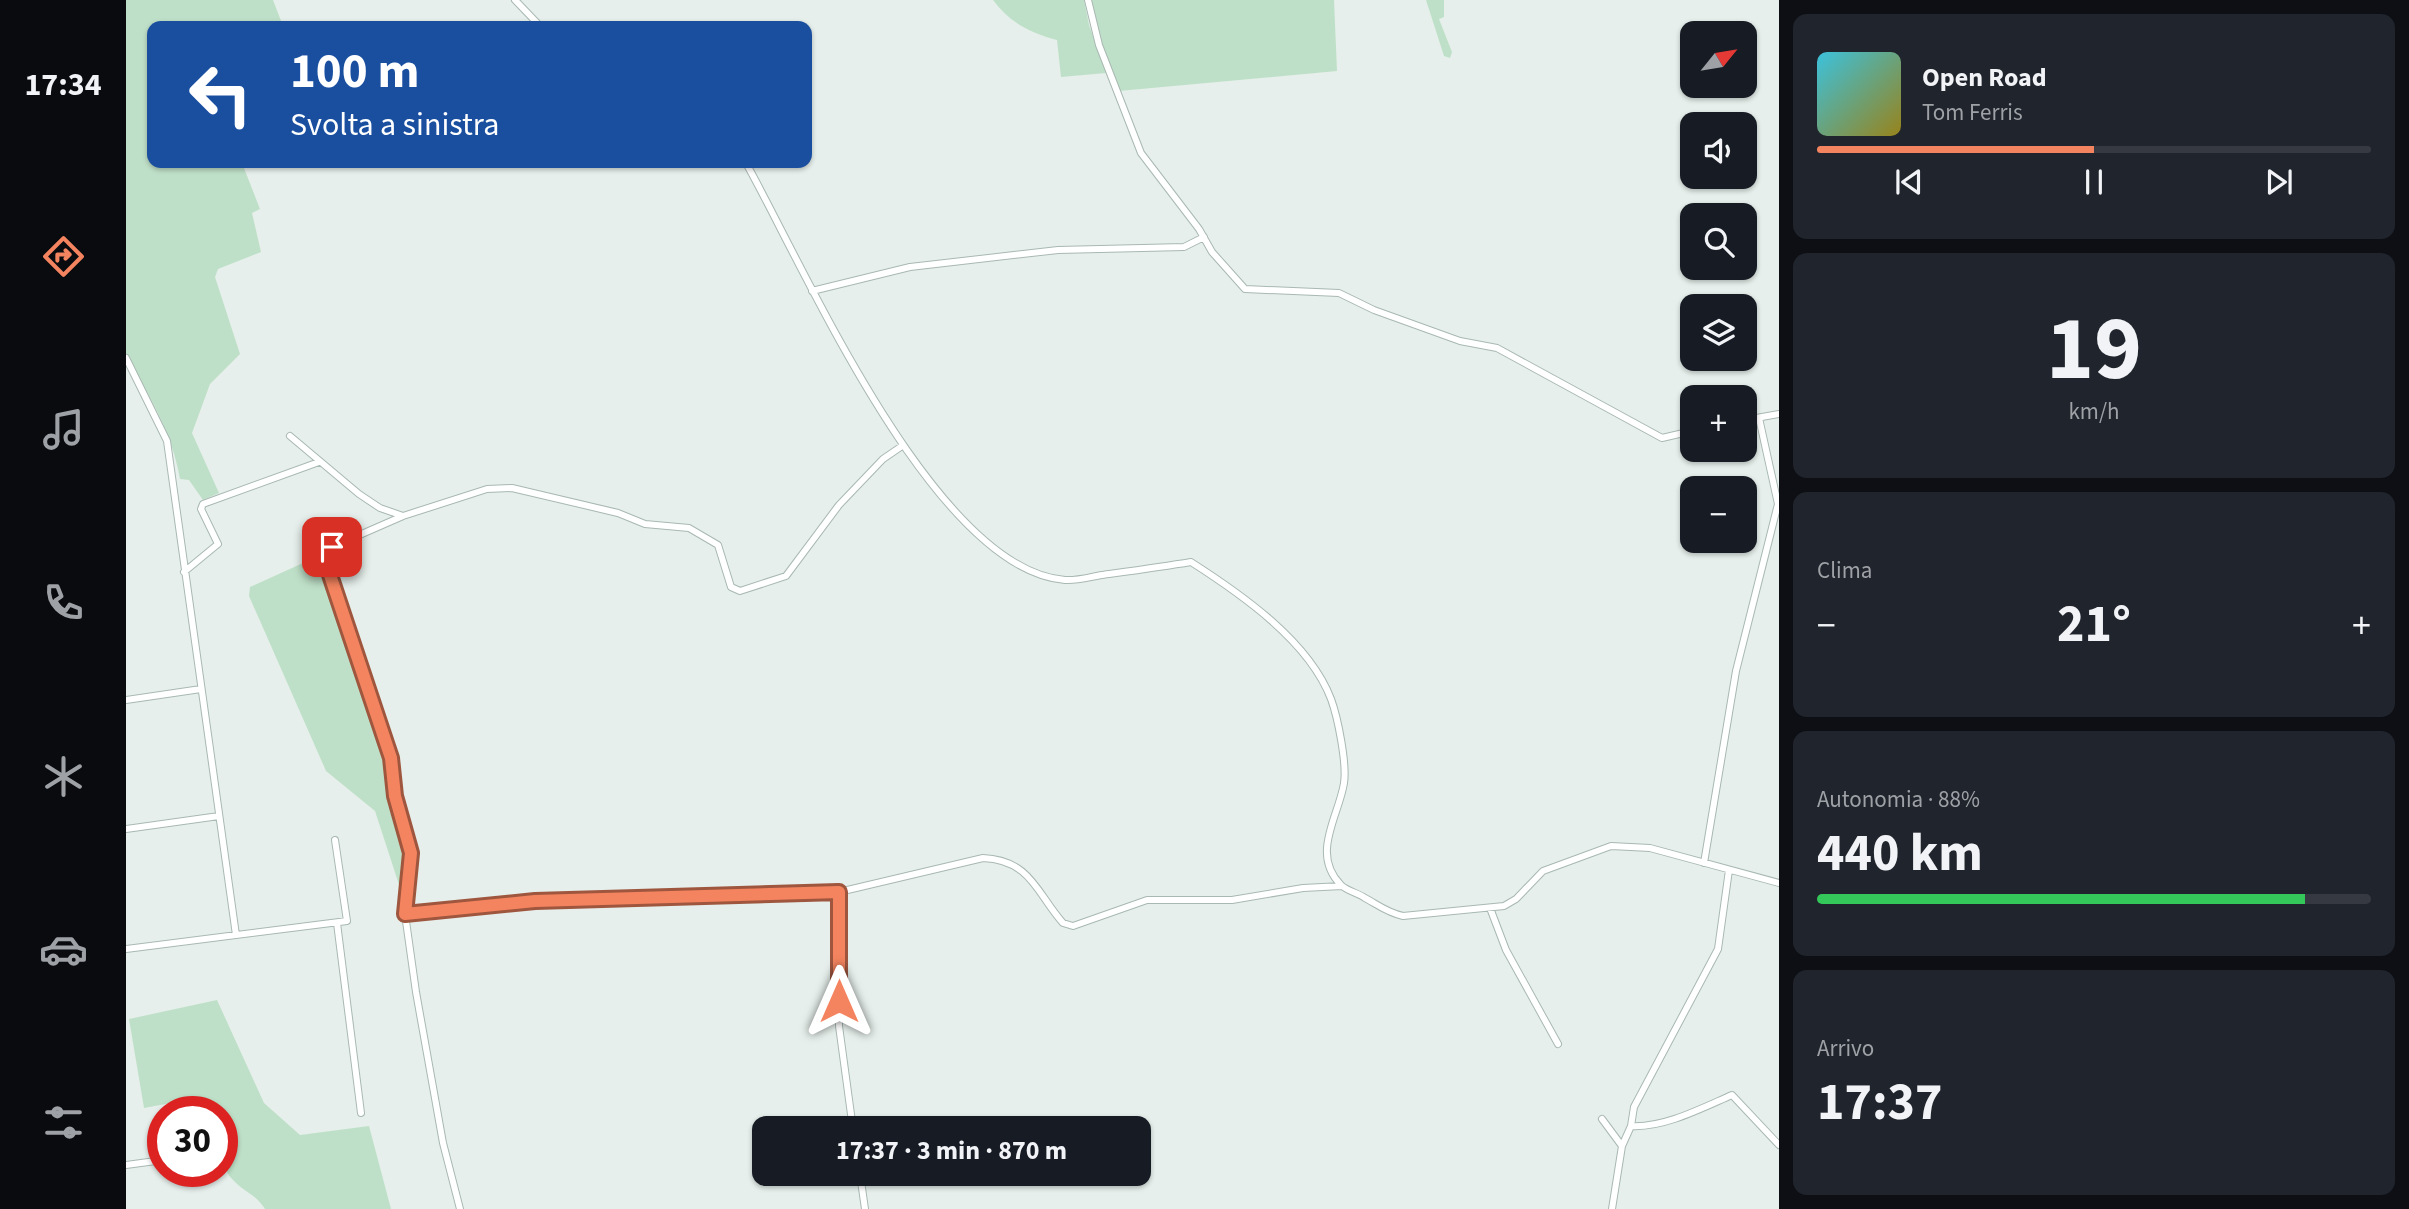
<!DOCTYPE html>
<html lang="it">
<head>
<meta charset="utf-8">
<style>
	body { margin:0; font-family:"Source Sans 3",sans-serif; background:#20242c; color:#f1f3f6; height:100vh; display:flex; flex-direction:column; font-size:26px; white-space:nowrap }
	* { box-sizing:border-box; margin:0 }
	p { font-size:23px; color:#9ea1a6 }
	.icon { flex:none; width:38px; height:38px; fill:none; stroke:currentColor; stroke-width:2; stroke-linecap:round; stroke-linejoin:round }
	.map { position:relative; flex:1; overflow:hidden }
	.sheet { display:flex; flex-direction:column; gap:14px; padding:14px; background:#0d0f14; width:630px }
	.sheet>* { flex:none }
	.banner { position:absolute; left:21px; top:21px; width:665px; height:147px; border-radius:14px; box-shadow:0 2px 5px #0004; background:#1a4fa0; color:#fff; overflow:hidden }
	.needle { width:46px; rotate:60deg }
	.fabs { position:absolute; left:1554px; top:21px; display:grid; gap:14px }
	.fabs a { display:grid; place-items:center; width:77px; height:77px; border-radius:14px; background:#171b24; box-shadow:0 2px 5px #0004; font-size:35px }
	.speed { position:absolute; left:21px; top:1096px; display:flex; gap:14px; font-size:35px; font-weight:700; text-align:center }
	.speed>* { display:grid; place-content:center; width:91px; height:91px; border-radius:50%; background:#171b24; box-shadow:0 2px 5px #0004; line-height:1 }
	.speed .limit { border:10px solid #d22; background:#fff; color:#111 }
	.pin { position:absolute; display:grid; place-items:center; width:60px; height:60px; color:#fff; margin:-30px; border-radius:14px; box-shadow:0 4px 10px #0006 }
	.me { position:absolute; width:77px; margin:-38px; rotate:0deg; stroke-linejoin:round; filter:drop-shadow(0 0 5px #0008) }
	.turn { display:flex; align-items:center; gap:24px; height:147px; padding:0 28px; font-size:32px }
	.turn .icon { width:91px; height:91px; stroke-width:2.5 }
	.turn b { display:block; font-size:49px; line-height:60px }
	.big { font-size:52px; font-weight:700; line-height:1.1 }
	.sheet .widget { flex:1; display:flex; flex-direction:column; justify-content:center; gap:10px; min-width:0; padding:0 24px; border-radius:14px; background:#20242c }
	.sheet .dial { align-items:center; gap:0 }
	.dial b { font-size:91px; line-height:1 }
	.song { display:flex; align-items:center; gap:21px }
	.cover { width:84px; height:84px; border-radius:10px; background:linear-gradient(135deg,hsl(190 70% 55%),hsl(50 70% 35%)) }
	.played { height:7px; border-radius:4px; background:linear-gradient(90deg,#f4845f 50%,#363941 50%) }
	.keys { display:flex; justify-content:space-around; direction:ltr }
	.heat { display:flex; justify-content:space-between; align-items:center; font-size:38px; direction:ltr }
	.charge { height:10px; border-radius:5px; background:linear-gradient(90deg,#34c759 88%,#363941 0) }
	.trip { position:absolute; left:626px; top:1116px; width:399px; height:70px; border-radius:14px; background:#171b24; box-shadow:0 2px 5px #0004; font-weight:700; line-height:70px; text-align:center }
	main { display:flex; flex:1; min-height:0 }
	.dock { display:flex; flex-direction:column; width:126px; justify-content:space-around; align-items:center; background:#090b0e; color:#9ea1a6 }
	.dock .icon { width:49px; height:49px }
	.dock .selected { color:#f4845f }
	.dock b { font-size:32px; color:#f1f3f6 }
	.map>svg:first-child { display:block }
	.green { fill:#bfe0c8 }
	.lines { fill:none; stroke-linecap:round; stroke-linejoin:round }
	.minor-casing { stroke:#a8b8b2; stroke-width:8 }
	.minor { stroke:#fff; stroke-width:6 }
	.route-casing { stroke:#9f563e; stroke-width:18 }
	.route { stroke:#f4845f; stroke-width:12 }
</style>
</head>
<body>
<main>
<nav class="dock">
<b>17:34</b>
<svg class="icon selected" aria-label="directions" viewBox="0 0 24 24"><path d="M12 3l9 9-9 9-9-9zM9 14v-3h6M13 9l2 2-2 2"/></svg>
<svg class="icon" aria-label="music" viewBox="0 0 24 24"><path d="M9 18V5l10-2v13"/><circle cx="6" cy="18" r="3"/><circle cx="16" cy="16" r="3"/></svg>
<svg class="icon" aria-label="phone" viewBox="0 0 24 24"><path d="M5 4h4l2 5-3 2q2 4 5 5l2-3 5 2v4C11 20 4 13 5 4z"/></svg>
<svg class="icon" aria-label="climate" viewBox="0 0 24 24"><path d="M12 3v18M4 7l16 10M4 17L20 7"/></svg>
<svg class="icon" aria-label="car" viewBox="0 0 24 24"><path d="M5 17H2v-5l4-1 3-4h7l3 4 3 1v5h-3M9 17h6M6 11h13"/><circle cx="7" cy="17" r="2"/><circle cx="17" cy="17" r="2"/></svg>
<svg class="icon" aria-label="filters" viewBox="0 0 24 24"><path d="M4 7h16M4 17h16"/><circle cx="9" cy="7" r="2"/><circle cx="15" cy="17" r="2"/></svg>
</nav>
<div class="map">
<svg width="1653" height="1209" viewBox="0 0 1653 1209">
	<rect width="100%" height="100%" fill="#e6efeb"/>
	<path class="green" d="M 0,0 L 147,0 L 157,26 L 26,26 L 26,163 L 116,163 L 134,209 L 126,213 L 135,252 L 92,269 L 89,277 L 114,354 L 84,384 L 66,433 L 93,493 L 77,500 L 63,480 L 54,479 C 46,433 25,397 0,358 Z
		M 867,0 L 958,0 L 963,25 L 980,73 L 935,77 L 931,40 C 904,33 883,22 867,0 Z
		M 963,0 L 1208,0 L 1211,71 L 993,91 L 973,46 Z
		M 1300,0 L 1318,0 L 1318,17 L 1313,19 L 1326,52 L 1324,58 L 1318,56 Z
		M 188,558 L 195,568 L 262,758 L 266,796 L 285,863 L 277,897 L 249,811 L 200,771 L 123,596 L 124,587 Z
		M 91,1000 L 138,1103 L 174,1135 L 243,1126 L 265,1209 L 139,1209 C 131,1195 118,1192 107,1180 C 90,1163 96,1133 96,1111 L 83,1111 L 80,1104 L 66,1099 L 18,1108 L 3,1019 Z"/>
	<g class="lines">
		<g class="minor-casing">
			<path id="minor" d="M 389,0 L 414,26
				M 962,0 L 973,45 L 1015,153 L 1073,229 L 1086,252 L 1119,289 L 1213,293 L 1248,310 L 1334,341 L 1371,348 L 1536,438 L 1566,431
				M 620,163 C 678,266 808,570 939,580 C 950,581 964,577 976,575 C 1005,571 1035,567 1065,562 C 1115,594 1183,641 1205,699 C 1212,718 1221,764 1218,783 C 1213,816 1184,854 1215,885 C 1221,891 1232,893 1239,898 C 1252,905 1262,913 1277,916 L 1378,906 L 1390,899 L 1417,871 L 1485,846 L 1524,848 L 1653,883
				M 686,291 L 784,267 L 932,250 L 1058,247 L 1078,237
				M 0,358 L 41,441 L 110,935
				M 1619,420 L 1653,414
				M 164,436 L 233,494 L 254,508 L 277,516 L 361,489 L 386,488 L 492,513 L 519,524 L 563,528 L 592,545 L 605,587 L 614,591 L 660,576 L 713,505 L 757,459 L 776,446
				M 277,516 L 206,547 L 199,553 L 200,563 L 265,758 L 269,796 L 285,853 L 279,914 L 290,992 L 317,1143 L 334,1209
				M 58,572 L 92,544 L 75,509 L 77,504 L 193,462
				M 0,700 L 75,689
				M 0,829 L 93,816
				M 1578,863 L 1610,671 L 1652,504 L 1633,418
				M 713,892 L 713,1026 L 727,1129
				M 1364,908 L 1380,950 L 1432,1044
				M 279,914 L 409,901 L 713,892 L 857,858 C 905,860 911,894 937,923 L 947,926 L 1021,900 L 1106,900 L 1177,888 L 1216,886
				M 211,923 L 235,1113
				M 0,949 L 221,921 L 209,840
				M 1476,1119 L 1496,1146
				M 1505,1126 C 1538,1128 1576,1108 1606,1095 L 1653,1145
				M 0,1165 L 37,1160
				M 734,1174 L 739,1209
				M 1486,1209 L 1496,1146 L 1505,1126 L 1508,1107 L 1592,949 L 1603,870"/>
		</g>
		<use href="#minor" class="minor"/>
	</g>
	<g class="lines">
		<g class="route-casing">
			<path id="route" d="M 206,547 L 199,553 L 200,563 L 265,758 L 269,796 L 285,853 L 279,914 L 409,901 L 713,892 L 713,1001"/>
		</g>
		<use href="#route" class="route"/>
	</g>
</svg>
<div class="fabs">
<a><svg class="needle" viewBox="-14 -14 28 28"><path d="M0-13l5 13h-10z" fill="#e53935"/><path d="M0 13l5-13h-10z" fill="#9ea1a6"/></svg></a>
<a><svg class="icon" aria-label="sound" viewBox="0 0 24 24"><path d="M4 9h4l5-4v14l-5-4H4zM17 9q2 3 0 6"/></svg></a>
<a><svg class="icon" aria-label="search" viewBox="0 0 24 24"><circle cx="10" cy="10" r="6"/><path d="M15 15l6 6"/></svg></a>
<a><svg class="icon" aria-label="layers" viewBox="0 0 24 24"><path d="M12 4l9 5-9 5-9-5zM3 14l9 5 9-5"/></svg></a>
<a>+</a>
<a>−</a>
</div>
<div class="speed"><div class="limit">30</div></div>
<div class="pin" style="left:206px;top:547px;background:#d93025"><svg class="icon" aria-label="arrive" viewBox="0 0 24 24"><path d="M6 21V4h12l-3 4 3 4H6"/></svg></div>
<svg class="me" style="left:713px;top:1001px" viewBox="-20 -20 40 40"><path d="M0-17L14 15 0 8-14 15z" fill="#f4845f" stroke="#fff" stroke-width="4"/></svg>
<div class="trip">17:37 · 3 min · 870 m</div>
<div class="banner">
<div class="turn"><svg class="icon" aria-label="left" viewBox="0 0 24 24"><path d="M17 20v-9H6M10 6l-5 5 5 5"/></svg><div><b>100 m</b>Svolta a sinistra</div></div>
</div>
</div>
<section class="sheet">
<div class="widget">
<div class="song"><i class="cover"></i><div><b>Open Road</b><p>Tom Ferris</p></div></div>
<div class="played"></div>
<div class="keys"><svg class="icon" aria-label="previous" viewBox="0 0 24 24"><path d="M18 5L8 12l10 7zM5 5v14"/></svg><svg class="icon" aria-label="pause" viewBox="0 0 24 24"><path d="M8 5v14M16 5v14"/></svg><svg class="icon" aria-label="next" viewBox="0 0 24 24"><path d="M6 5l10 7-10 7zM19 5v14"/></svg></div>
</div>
<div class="widget dial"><b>19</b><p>km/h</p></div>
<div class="widget"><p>Clima</p>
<div class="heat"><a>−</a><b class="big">21°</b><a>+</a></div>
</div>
<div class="widget"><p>Autonomia · 88%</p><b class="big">440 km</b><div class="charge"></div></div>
<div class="widget"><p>Arrivo</p><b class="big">17:37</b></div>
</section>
</main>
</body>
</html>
